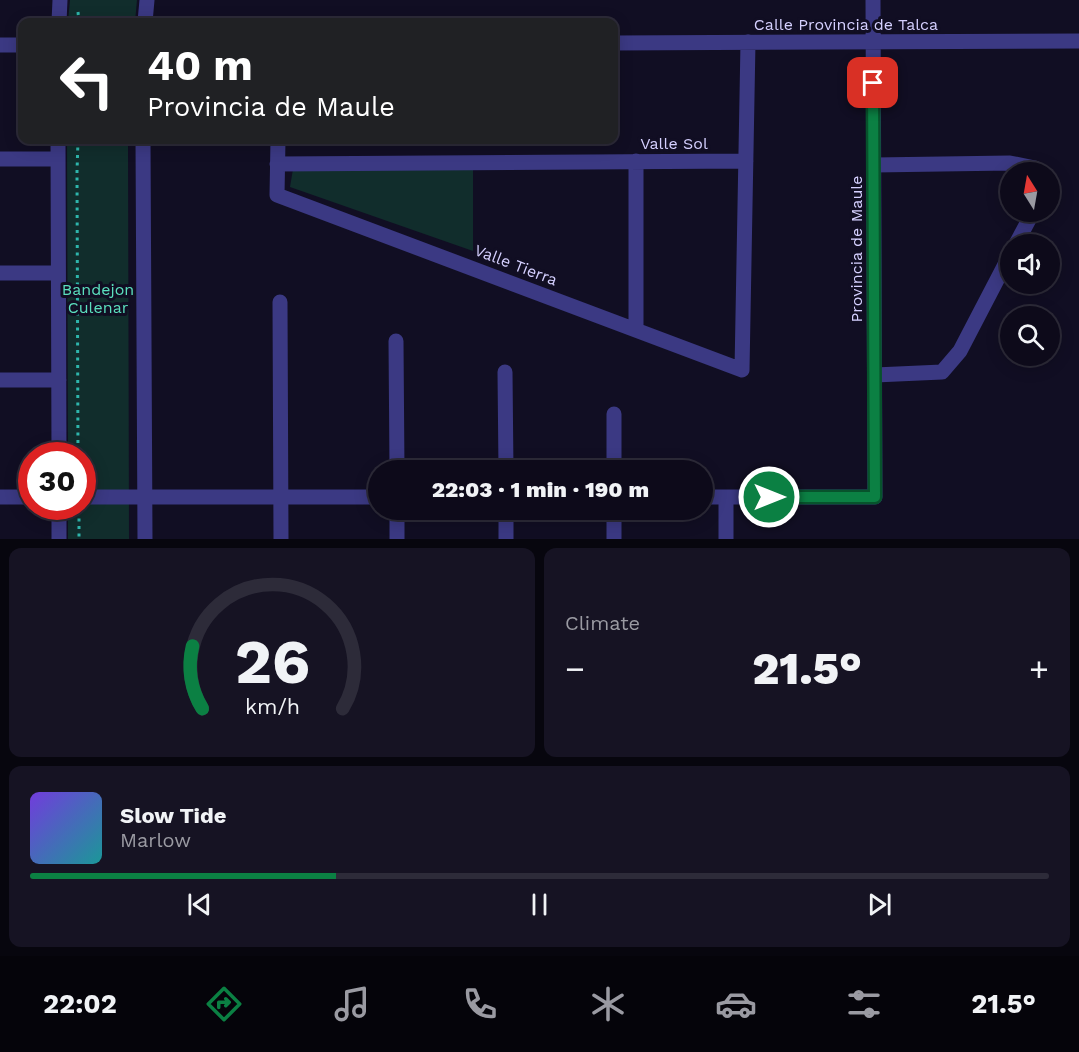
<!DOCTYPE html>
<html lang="en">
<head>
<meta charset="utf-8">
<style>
	body { margin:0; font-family:"Work Sans",sans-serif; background:#161323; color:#f1f3f6; height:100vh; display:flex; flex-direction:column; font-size:22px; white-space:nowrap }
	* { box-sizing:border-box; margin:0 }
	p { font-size:20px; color:#9a9aa2 }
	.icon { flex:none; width:33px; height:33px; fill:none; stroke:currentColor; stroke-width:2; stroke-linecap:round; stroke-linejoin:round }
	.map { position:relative; height:539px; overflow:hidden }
	.drawer { display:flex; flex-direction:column; gap:9px; padding:9px; background:#07060e; flex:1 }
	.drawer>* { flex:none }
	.top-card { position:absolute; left:18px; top:18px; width:600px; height:126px; border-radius:12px; box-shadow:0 3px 15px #0003,0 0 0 2px #2d2b39; background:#202124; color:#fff; overflow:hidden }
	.needle { width:39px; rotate:349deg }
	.buttons { position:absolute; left:1000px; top:162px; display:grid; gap:12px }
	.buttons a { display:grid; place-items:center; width:60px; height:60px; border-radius:50%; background:#0d0a1a; box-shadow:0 3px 15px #0003,0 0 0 2px #2d2b39; font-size:30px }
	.speed { position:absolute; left:18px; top:442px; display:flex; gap:12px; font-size:30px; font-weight:700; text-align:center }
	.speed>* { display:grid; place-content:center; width:78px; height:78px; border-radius:50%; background:#0d0a1a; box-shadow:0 3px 15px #0003,0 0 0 2px #2d2b39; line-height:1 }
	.speed .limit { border:9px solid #d22; background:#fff; color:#111 }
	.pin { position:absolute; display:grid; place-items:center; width:51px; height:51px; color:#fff; margin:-26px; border-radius:12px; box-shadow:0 3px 9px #0006 }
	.me { position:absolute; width:66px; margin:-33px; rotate:90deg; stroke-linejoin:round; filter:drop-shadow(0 0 4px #0008) }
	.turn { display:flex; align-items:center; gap:21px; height:126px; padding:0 30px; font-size:27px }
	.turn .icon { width:78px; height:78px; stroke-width:2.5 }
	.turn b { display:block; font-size:42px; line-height:51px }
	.big { font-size:45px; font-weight:800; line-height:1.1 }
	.drawer .card { flex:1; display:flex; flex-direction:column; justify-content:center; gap:9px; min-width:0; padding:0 21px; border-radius:12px; background:#161323 }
	.drawer .dial { align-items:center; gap:0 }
	.dial svg { height:156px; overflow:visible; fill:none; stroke:#2d2b39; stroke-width:7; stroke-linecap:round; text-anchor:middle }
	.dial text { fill:#f1f3f6; stroke:none }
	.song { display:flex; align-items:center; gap:18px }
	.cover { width:72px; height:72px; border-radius:9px; background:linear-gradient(135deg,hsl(260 70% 55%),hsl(180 70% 35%)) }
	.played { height:6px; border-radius:3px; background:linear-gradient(90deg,#0b8043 30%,#2d2b39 30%) }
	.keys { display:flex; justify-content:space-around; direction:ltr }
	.heat { display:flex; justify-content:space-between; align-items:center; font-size:33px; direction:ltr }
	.drawer .tiles { flex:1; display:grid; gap:9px; grid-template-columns:1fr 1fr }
	.card:last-child { grid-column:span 2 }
	.trip { position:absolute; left:368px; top:460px; width:345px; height:60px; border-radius:30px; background:#0d0a1a; box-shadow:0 3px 15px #0003,0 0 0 2px #2d2b39; font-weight:800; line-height:60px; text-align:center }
	.tabs { display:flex; height:96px; justify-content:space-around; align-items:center; background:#05040a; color:#9a9aa2 }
	.tabs .icon { width:42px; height:42px }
	.tabs .selected { color:#0b8043 }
	.tabs b { font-size:27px; color:#f1f3f6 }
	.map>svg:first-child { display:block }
	.green { fill:#112d2c }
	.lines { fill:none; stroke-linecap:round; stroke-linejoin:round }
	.path { stroke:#2eb6ac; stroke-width:3; stroke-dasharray:3 4.5; stroke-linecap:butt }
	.street { stroke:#3b3983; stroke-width:15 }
	.route-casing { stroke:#07532c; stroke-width:15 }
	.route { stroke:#0b8043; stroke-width:10 }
	.labels { text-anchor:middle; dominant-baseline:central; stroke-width:6; stroke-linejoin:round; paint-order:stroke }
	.street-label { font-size:16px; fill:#d5d0ff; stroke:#110e23 }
	.park-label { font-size:16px; fill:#5be0be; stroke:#110e23 }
</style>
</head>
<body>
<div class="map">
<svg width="1079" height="539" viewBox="0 0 1079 539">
	<rect width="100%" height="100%" fill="#110e23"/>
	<path class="green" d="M 70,0 L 137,0 L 135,22 L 68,22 Z
		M 67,140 L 128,140 L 129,539 L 68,539 L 68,507 L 82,507 L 82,456 L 68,456 Z
		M 473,166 L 473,251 L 290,187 L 293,169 Z"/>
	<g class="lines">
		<path class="path" d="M 78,12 L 79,22
			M 78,140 L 77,172 L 78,456
			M 79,511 L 79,539"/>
		<path class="street" d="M 59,22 L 60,0
			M 145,22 L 147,0
			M 614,43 L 1079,41
			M 0,45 L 22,45
			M 58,140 L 59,456
			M 143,140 L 145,539
			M 278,140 L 277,195 L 742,370 L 748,42
			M 0,159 L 58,159
			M 277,164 L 746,161
			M 874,165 L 1010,163 L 1035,168 L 1037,172
			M 1016,244 L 1033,212
			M 0,273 L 58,273
			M 280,302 L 281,539
			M 636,329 L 636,161
			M 396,341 L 397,471
			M 505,372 L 506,471
			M 875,375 L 942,372 L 960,351 L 1011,253
			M 0,380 L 59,380
			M 614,414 L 614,471
			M 0,497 L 32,497
			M 82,497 L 378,497
			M 702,497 L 875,497 L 873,0
			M 59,507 L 59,539
			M 397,510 L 397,539
			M 506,510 L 506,539
			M 614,539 L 614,510
			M 726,539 L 726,497"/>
	</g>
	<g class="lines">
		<g class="route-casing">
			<path id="route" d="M 769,497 L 875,497 L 873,83"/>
		</g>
		<use href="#route" class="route"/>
	</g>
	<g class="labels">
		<g class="street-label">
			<text x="846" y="24">Calle Provincia de Talca</text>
			<text x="674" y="143">Valle Sol</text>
			<text transform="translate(856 249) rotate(-90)">Provincia de Maule</text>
			<text transform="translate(516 265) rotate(21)">Valle Tierra</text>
		</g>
		<g class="park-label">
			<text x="98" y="289">Bandejon<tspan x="98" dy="18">Culenar</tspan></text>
		</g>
	</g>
</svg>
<div class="buttons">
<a><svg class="needle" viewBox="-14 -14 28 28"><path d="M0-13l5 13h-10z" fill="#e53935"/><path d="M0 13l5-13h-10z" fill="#9a9aa2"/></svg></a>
<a><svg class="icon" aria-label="sound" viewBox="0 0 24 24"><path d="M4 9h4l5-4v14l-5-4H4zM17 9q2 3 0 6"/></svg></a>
<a><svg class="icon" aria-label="search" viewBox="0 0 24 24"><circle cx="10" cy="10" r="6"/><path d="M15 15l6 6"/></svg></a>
</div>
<div class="speed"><div class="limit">30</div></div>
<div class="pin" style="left:873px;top:83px;background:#d93025"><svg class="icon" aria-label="arrive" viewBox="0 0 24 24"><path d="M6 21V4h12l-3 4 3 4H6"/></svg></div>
<svg class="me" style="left:769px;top:497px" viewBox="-20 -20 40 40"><circle r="17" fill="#0b8043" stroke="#fff" stroke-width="3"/><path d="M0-11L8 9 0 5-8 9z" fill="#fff"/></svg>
<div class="trip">22:03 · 1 min · 190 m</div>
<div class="top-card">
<div class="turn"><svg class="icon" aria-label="left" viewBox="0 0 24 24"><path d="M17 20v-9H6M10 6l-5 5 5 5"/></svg><div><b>40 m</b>Provincia de Maule</div></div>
</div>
</div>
<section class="drawer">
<div class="tiles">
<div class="card dial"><svg viewBox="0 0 100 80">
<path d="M14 69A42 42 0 1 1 86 69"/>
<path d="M14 69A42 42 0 0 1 9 37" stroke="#0b8043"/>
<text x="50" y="56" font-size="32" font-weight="700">26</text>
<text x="50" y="72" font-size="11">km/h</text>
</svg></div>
<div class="card"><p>Climate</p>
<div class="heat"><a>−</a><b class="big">21.5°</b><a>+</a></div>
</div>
<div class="card">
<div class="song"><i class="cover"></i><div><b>Slow Tide</b><p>Marlow</p></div></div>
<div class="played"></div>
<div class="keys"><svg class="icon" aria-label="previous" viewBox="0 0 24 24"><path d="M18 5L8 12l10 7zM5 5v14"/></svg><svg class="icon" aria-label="pause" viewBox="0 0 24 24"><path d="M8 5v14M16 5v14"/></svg><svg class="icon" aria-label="next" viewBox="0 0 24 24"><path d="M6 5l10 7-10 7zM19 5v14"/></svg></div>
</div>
</div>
</section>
<nav class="tabs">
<b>22:02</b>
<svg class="icon selected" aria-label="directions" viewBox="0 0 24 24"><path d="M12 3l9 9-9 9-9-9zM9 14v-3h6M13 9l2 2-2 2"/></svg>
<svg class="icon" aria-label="music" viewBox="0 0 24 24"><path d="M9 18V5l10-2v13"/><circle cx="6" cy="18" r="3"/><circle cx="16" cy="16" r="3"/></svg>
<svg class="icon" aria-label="phone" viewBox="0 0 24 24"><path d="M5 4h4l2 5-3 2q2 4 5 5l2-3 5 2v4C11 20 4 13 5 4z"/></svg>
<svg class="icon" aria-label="climate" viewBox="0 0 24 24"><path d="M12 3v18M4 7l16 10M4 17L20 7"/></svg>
<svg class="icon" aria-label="car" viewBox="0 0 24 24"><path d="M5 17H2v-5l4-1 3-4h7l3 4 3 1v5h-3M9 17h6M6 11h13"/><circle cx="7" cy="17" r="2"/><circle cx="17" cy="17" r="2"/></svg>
<svg class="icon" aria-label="filters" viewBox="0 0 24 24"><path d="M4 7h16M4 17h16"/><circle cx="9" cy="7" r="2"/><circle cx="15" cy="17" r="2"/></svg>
<b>21.5°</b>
</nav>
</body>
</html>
